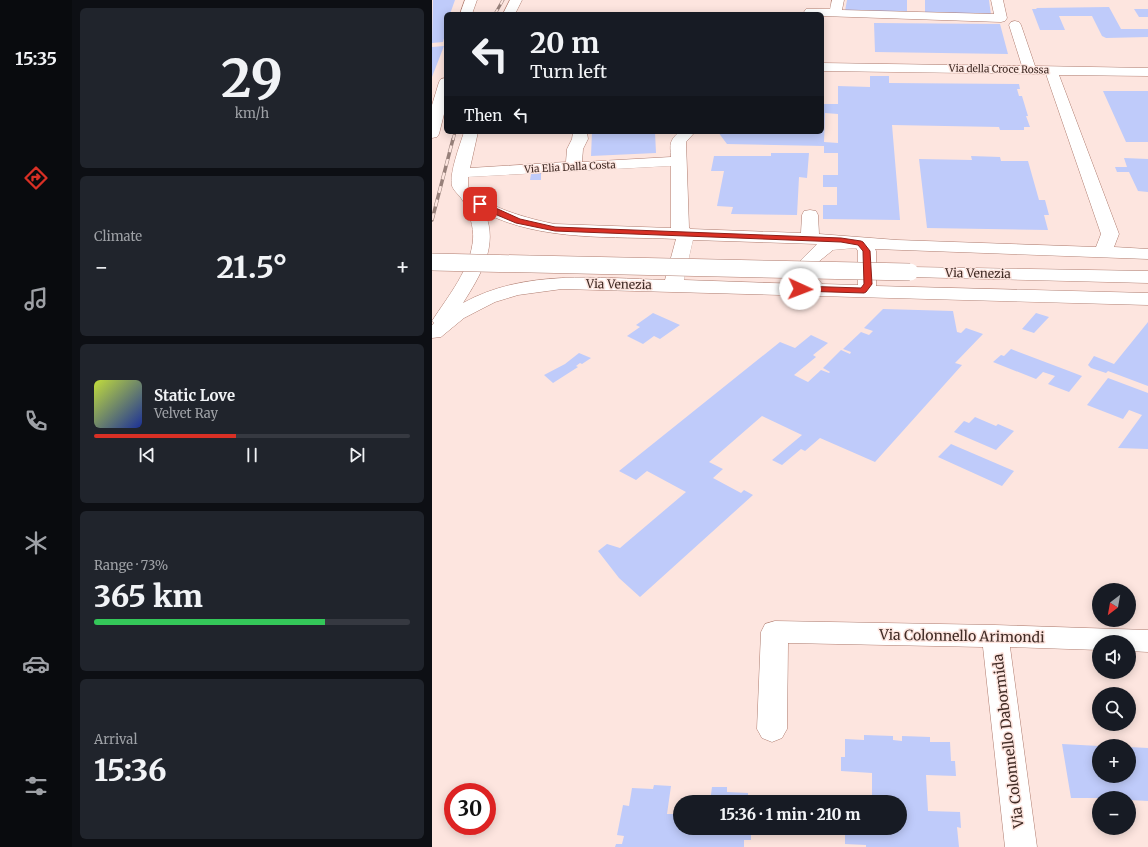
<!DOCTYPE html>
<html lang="en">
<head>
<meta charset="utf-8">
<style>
	body { margin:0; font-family:Merriweather,serif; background:#20242c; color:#f1f3f6; height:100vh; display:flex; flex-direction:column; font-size:15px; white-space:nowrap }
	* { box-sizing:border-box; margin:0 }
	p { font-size:13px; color:#9ea1a6 }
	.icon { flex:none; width:22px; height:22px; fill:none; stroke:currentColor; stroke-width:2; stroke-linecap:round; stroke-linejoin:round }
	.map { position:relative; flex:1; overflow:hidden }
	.panel { display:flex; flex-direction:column; gap:8px; padding:8px; background:#0d0f14; width:360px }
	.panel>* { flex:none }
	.hud { position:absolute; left:12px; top:12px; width:380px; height:122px; border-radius:6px; box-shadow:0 2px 10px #0003; background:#171b24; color:#f1f3f6; overflow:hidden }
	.needle { width:26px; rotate:211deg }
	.tools { position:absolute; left:660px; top:583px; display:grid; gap:8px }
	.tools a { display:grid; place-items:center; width:44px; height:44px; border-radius:50%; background:#171b24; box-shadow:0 2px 10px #0003; font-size:20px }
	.speed { position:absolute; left:12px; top:783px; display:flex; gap:8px; font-size:20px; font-weight:700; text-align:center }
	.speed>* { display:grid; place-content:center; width:52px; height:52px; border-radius:50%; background:#171b24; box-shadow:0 2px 10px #0003; line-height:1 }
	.speed .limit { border:6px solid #d22; background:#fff; color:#111 }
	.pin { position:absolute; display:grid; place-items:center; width:34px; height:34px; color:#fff; margin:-17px; border-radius:8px; box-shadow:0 2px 6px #0006 }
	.me { position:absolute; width:44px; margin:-22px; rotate:92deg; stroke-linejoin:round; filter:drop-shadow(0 0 3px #0008) }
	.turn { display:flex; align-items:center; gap:14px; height:84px; padding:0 20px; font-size:18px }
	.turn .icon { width:52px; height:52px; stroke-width:2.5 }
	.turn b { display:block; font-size:28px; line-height:34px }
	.then { display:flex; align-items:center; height:38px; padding:0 20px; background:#0003; gap:8px; font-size:15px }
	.big { font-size:30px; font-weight:800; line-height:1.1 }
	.panel .tile { flex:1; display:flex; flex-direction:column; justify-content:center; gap:6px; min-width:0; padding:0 14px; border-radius:6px; background:#20242c }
	.panel .dial { align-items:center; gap:0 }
	.dial b { font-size:52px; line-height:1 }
	.song { display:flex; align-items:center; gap:12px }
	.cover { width:48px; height:48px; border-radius:6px; background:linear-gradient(135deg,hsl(70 70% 55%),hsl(230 70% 35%)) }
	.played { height:4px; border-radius:2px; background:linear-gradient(90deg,#d93025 45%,#363941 45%) }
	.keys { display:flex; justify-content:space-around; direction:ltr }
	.heat { display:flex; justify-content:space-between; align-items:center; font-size:22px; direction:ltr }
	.charge { height:6px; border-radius:3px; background:linear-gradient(90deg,#34c759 73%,#363941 0) }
	.trip { position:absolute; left:241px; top:795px; width:234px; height:40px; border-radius:20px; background:#171b24; box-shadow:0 2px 10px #0003; font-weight:800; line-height:40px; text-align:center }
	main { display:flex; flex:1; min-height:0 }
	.dock { display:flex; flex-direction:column; width:72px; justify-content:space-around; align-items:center; background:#090b0e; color:#9ea1a6 }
	.dock .icon { width:28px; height:28px }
	.dock .selected { color:#d93025 }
	.dock b { font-size:18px; color:#f1f3f6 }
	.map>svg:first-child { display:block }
	.building { fill:#bfcbfa; fill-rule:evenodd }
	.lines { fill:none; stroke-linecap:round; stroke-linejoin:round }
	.minor-casing { stroke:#af7c6f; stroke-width:1 }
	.major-casing { stroke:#af7c6f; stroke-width:1 }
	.minor { fill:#fff; fill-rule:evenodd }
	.major { fill:#fff; fill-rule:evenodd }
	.rail-far1-casing { stroke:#97807a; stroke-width:3 }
	.rail-casing { stroke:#97807a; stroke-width:3.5 }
	.rail-far1 { stroke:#fde5df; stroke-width:2; stroke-dasharray:5.5; stroke-linecap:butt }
	.rail { stroke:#fde5df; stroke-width:2.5; stroke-dasharray:7; stroke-linecap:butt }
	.major-bridge-casing { stroke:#af7c6f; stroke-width:18; stroke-linecap:butt }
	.major-bridge { stroke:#fff; stroke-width:17 }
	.route { fill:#d93025; stroke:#8d1f18 }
	.labels { text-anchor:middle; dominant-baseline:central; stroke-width:3; stroke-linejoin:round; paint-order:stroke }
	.far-street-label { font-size:10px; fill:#402b25; stroke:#fde5df }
	.street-label { font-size:12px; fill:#402b25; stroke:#fde5df }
	.near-street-label { font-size:14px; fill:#402b25; stroke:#fde5df }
</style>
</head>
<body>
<main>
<nav class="dock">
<b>15:35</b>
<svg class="icon selected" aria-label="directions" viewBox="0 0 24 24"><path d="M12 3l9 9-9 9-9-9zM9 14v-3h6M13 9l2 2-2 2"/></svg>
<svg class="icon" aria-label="music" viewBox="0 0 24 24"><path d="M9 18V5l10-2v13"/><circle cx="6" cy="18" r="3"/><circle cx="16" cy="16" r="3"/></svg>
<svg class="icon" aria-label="phone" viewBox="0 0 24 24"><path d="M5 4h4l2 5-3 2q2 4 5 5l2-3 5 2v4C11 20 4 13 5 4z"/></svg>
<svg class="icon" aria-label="climate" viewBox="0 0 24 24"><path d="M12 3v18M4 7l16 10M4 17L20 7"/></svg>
<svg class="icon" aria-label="car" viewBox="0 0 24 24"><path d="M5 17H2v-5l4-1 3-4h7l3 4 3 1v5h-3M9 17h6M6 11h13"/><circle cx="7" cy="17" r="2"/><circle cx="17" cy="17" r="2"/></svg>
<svg class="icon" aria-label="filters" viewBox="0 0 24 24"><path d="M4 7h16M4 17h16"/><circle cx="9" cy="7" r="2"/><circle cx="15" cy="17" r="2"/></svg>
</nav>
<section class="panel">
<div class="tile dial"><b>29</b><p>km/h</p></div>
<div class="tile"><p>Climate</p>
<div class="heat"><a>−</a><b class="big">21.5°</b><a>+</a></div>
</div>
<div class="tile">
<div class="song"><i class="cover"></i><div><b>Static Love</b><p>Velvet Ray</p></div></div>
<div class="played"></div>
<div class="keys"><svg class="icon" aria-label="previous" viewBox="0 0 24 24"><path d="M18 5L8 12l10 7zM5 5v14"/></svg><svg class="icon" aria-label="pause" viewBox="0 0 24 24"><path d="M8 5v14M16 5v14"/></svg><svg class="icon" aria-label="next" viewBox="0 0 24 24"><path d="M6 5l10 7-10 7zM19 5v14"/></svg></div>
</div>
<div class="tile"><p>Range · 73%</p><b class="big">365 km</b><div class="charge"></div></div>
<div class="tile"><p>Arrival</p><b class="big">15:36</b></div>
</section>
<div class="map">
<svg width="716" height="847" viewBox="0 0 716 847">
	<rect width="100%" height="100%" fill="#fde5df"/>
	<path class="building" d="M 1,0 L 23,0 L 18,14 L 14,14 L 14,31 L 11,42 L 0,43 Z
		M 415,0 L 475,0 L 475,14 L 413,11 Z
		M 493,0 L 557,0 L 559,15 L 493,14 Z
		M 677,7 L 689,29 L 716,29 L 716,37 L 674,38 L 670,36 L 660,16 L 627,16 L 633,30 L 608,30 L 600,9 L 605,9 L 604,8 Z
		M 702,9 L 716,9 L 716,17 L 707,17 Z
		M 442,23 L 568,24 L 576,54 L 443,52 Z
		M 12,46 L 0,77 L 0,47 Z
		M 438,76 L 457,76 L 457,83 L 587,84 L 588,89 L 585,89 L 587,96 L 590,96 L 596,116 L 594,116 L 598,127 L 592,127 L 592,130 L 568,130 L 567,127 L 460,125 L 468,220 L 391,219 L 391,205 L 405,205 L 405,187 L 391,187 L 391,175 L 406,175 L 406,153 L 392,153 L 392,146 L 295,144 L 286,132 L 390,132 L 390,104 L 406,104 L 406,86 L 438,87 ZM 393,113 L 406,114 L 406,143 L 392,142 Z
		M 671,91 L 716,91 L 716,142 L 694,142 Z
		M 160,132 L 223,132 L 224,153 L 159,156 Z
		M 339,153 L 377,153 L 375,178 L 367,177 L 365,215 L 299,214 L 301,207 L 285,206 L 292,171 L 279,171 L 282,156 L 339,156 Z
		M 539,156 L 568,157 L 569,161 L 596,161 L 607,200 L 613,200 L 617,215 L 612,215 L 616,230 L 495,228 L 487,159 L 540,160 Z
		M 692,158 L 716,159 L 716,192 L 706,191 L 697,172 L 685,172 L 683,167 L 695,167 Z
		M 109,173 L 109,180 L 98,180 L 99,174 Z
		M 451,309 L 521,311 L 525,332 L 529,333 L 534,328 L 551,334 L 523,363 L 530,365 L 443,462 L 388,438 L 373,451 L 369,449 L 350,465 L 340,460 L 370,435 L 330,416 L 277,462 L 291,469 L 281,478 L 309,493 L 312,490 L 321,495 L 208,597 L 187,578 L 166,551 L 175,544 L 188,548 L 254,492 L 215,471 L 204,480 L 187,471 L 348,342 L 363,348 L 379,335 L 396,343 L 381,355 L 384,357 L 362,375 L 376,382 L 389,370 L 397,373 L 398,372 L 391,368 L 409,350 L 418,354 L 419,352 L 411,349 L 429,332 L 437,335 L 441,331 L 432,328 Z
		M 221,313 L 248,325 L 228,339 L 222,336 L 211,344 L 195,336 L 208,327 L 204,325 Z
		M 604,313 L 617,317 L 602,333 L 590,329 Z
		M 716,322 L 716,386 L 676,371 L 674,373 L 659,368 L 656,365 L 662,356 L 682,364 Z
		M 579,349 L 637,371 L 650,376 L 637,392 L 616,384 L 623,376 L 611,372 L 604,379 L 561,362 L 569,355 L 572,356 Z
		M 147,353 L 159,358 L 150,364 L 148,363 L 144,366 L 146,367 L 121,383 L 112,375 L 133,364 Z
		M 676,378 L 716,393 L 716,449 L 686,448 L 710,415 L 697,410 L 691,419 L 655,405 Z
		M 543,417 L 564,426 L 566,424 L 582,431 L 564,450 L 522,432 L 532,421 L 537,423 Z
		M 519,444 L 582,471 L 570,486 L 506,457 Z
		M 432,735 L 461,736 L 461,740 L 470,741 L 470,736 L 498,737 L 498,742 L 518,742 L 519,761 L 523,761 L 524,776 L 494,775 L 496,811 L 528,812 L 529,828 L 525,827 L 527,847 L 434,847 L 434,845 L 413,844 L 413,828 L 468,828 L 468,802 L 440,802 L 440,773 L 409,771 L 409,757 L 413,757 L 413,739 L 432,740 Z
		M 630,744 L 667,746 L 667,776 L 697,776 L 697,747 L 716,748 L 716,801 L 697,800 L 697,798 L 639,798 Z
		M 222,785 L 239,786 L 235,814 L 248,814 L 248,828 L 319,828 L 319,840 L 312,840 L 312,847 L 183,847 L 184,844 L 190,844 L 192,836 L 185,835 L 191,805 L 197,806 L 200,788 L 221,789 Z
		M 280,787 L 295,787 L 295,792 L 316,793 L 316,802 L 278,802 Z"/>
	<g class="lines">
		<g class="minor-casing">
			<path id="minor" d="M 33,0 L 45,0 L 40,14 L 28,14 Z
				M 78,0 L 90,0 L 83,14 L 71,14 Z
				M 400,0 L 412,0 L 410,10 L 562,14 L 559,0 L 571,0 L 575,18 L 573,21 L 569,22 L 390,16 L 390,14 L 373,14 L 372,12 L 374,9 L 398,9 Z
				M 583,21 L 587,22 L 589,25 L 603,66 L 716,68 L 716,76 L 627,75 L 687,234 L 682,247 L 716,249 L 716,259 L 443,249 L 444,251 L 444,286 L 716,293 L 716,305 L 130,289 L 86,295 L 63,302 L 32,318 L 9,337 L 0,338 L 0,325 L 2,323 L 0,321 C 16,296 39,269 41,239 C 42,227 37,211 31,201 C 28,195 22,192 20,186 C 17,173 28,145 32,132 L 46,132 L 38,168 L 134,162 L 135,149 L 140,139 L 141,132 L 155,132 L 156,139 L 151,149 L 150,162 L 239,157 C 238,144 237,141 247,132 L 263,132 L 254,142 L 257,228 L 259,229 L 369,233 L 370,215 L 372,211 L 378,210 L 384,211 L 386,215 L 387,234 L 465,240 L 664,247 L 669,234 L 614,74 L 390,71 L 390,63 L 590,66 L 577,25 L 579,22 ZM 239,166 L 239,228 L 123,224 C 101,220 47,206 36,186 L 36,177 ZM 53,213 C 111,242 181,236 244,239 L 233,280 C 166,278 92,269 31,303 C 48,276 67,246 53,213 ZM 261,240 L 385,244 L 367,262 L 367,279 L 370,284 L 252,280 ZM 424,248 L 426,251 L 426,285 L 390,284 L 385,278 L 385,263 L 401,250 Z
				M 14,78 L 14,106 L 7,134 L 5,137 L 0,138 L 0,105 L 7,82 L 9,79 Z
				M 343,621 L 563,625 L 716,630 L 716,652 L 697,651 L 697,642 L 667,642 L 667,650 L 578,647 L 605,847 L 573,847 L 551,647 L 356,643 L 355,729 L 350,738 L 340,742 L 330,738 L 325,729 L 329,632 L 333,624 Z"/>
		</g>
		<g class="major-casing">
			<path id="major" d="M 478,267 L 716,271 L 716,283 L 478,277 L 472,276 L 469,272 L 472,268 Z"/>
		</g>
		<use href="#minor" class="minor"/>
		<use href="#major" class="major"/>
		<g class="rail-far1-casing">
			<path id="rail-far1" d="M 63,14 L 71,0
				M 21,140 L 23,132"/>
		</g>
		<g class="rail-casing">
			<path id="rail" d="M 0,220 L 21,139"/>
		</g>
		<use href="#rail-far1" class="rail-far1"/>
		<use href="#rail" class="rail"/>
		<g class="major-bridge-casing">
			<path id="major-bridge" d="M 0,262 L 478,272"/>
		</g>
		<use href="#major-bridge" class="major-bridge"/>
	</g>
	<path class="route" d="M 48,201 L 88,219 L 123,227 L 409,238 L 429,241 L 431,242 L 438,251 L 440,284 L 434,292 L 432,293 L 368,291 L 364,289 L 368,286 L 429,288 L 432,284 L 431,251 L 426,245 L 409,242 L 123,231 L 84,223 L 65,215 L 46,205 L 45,204 Z"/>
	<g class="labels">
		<g class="far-street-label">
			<text transform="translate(567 69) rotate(1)">Via della Croce Rossa</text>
			<text transform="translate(138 167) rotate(-3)">Via Elia Dalla Costa</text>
		</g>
		<g class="street-label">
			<text transform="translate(546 273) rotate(1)">Via Venezia</text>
			<text transform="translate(187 284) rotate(1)">Via Venezia</text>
		</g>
		<g class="near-street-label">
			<text transform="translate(530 636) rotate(1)">Via Colonnello Arimondi</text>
			<text transform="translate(576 741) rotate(-97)">Via Colonnello Dabormida</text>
		</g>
	</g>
</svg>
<div class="tools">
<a><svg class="needle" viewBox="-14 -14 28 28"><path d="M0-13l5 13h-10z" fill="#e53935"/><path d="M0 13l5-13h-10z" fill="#9ea1a6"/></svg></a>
<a><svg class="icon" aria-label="sound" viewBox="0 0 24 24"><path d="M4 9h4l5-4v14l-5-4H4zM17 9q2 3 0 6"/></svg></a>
<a><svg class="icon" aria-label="search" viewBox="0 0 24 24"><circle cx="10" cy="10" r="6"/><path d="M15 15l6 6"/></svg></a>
<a>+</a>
<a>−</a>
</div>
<div class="speed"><div class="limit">30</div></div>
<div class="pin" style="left:48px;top:204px;background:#d93025"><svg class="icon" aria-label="arrive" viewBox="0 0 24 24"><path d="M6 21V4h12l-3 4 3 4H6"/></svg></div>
<svg class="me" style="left:368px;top:289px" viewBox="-20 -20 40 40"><circle r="19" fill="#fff"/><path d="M0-13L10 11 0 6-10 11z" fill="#d93025"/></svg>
<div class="trip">15:36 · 1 min · 210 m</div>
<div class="hud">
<div class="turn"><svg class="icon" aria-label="left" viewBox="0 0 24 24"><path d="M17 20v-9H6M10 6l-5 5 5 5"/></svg><div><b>20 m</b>Turn left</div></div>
<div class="then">Then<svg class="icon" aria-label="left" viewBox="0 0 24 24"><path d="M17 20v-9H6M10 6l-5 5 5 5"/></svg></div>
</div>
</div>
</main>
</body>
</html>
